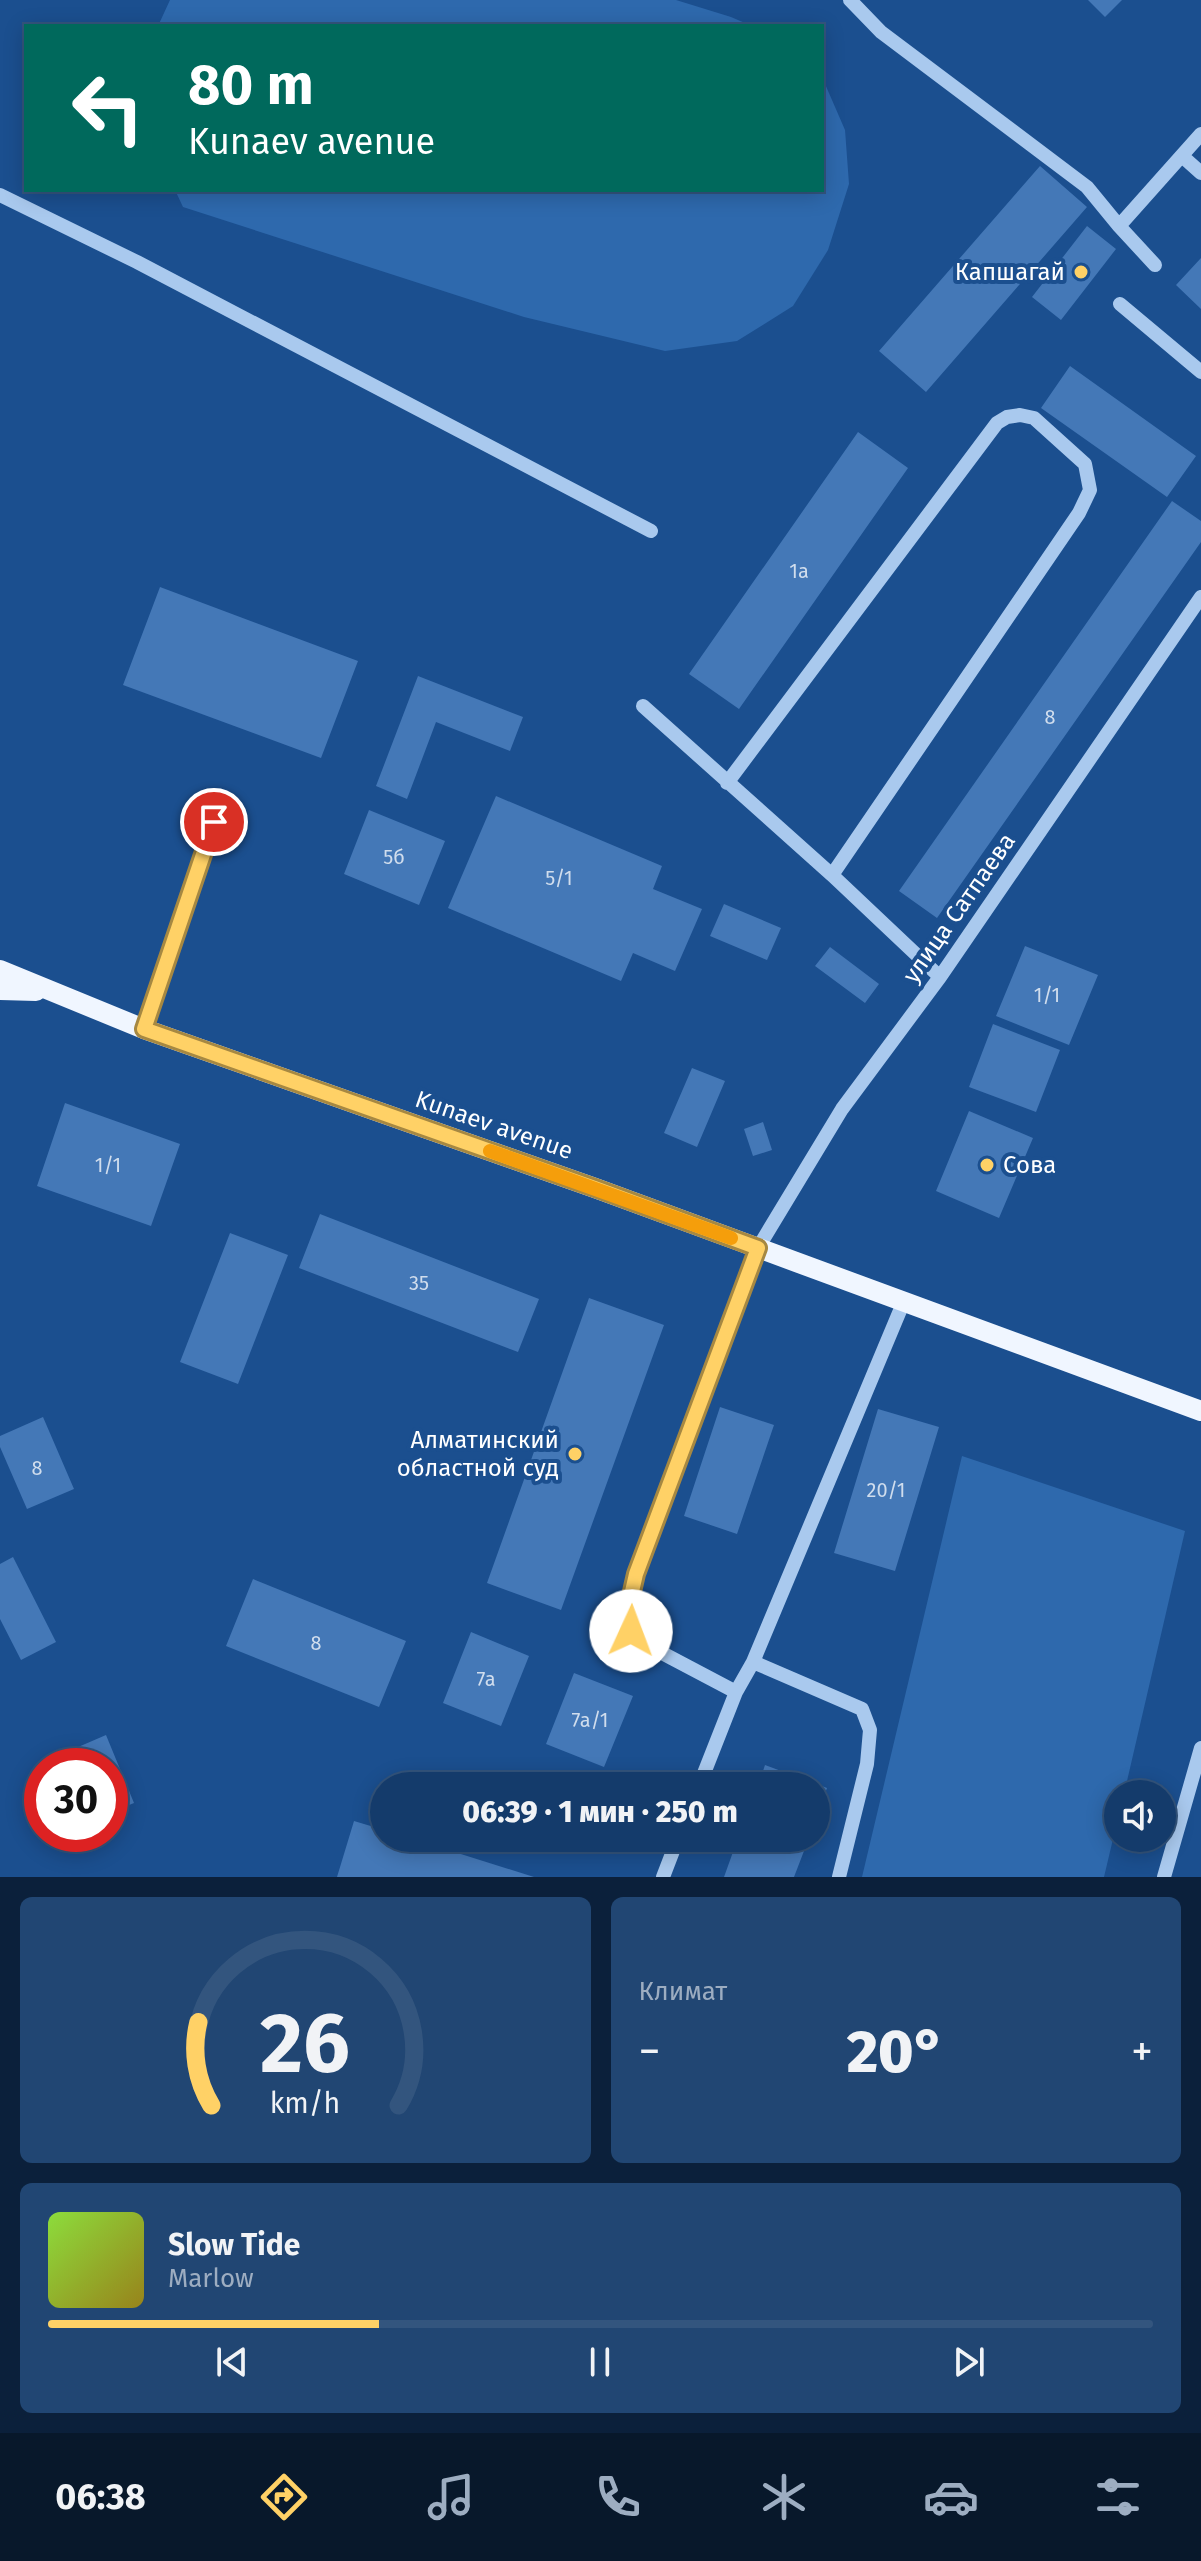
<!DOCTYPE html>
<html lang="ru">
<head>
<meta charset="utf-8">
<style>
	body { margin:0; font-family:"Fira Sans",sans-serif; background:#214673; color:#f1f3f6; height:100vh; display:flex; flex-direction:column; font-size:30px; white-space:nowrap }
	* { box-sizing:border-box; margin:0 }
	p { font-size:26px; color:#9dadc1 }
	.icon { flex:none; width:44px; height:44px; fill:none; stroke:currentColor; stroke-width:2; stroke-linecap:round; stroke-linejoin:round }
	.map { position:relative; height:1877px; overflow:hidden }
	.drawer { display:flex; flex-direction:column; gap:20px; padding:20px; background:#0b203b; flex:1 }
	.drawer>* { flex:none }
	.top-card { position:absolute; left:24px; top:24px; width:800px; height:168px; border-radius:0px; box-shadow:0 4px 20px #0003,0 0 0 2px #33557e; background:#00695c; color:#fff; overflow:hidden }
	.fabs { position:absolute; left:1104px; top:1780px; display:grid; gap:16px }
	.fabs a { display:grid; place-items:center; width:72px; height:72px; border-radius:50%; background:#143b6b; box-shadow:0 4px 20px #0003,0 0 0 2px #33557e; font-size:40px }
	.speed { position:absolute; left:24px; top:1748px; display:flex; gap:16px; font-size:40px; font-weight:700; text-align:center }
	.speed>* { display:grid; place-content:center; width:104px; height:104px; border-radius:50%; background:#143b6b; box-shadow:0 4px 20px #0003,0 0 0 2px #33557e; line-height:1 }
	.speed .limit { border:12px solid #d22; background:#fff; color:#111 }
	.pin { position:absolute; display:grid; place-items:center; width:68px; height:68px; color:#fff; margin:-34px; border:4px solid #fff; border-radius:50%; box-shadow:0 2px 8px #0007 }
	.me { position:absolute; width:88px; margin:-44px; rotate:2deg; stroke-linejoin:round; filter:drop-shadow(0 0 6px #0008) }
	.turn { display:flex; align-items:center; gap:28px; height:168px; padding:0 32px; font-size:36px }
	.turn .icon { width:104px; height:104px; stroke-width:2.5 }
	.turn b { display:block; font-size:56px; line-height:68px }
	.big { font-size:60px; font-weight:800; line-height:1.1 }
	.drawer .widget { flex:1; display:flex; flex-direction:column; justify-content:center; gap:12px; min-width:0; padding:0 28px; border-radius:12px; background:#214673 }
	.drawer .dial { align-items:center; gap:0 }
	.dial svg { height:208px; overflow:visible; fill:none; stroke:#33557e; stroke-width:7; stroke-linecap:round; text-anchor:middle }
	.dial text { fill:#f1f3f6; stroke:none }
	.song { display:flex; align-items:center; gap:24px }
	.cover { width:96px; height:96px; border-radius:12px; background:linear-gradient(135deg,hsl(90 70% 55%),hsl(50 70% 35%)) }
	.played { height:8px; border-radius:4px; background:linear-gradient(90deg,#ffd166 30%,#33557e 30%) }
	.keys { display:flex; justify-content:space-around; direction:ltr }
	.heat { display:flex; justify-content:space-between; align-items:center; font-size:44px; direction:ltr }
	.drawer .tiles { flex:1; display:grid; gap:20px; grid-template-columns:1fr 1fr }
	.widget:last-child { grid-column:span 2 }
	.trip { position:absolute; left:370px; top:1772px; width:460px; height:80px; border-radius:40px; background:#143b6b; box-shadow:0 4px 20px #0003,0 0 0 2px #33557e; font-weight:800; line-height:80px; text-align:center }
	.tabs { display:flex; height:128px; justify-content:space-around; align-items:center; background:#08182b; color:#9dadc1 }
	.tabs .icon { width:56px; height:56px }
	.tabs .current { color:#ffd166 }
	.tabs b { font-size:36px; color:#f1f3f6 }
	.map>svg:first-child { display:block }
	.green { fill:#2e69ad }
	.building { fill:#4478b7 }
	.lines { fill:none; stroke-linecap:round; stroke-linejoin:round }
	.minor { stroke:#a9c9ee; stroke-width:14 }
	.major { stroke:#f0f6ff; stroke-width:20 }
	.route-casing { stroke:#a68842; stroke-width:20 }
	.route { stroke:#ffd166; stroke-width:14 }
	.slow { stroke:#f59e0b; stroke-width:14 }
	.poi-dot { fill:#ffd166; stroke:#1b4f8f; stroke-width:3 }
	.labels { text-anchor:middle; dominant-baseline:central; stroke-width:8; stroke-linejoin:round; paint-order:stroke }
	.number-label { font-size:20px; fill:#d0dded }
	.poi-label { font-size:24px; fill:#fff; stroke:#1b4f8f; text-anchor:end }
	.street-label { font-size:24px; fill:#fff; stroke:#1b4f8f }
</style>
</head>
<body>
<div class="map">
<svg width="1201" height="1877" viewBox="0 0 1201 1877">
	<rect width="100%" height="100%" fill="#1b4f8f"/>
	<path class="green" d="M 170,0 L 676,0 L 731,17 L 752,26 L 158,26 Z
		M 822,77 L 845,130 L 849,184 L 828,250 L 793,306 L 737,341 L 665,351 L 524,317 L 183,207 L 175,190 L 822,190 Z
		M 962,1456 L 1185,1531 L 1124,1794 L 1118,1794 L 1118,1818 L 1104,1877 L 862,1877 Z"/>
	<path class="building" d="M 1088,0 L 1122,0 L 1105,17 Z
		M 1040,166 L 1087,207 L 926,392 L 879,351 Z
		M 1087,226 L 1116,249 L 1061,320 L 1032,297 Z
		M 1201,258 L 1201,309 L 1176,285 Z
		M 1070,366 L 1196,456 L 1167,497 L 1041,408 Z
		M 858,432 L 908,468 L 739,709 L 689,674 Z
		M 1172,501 L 1201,521 L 1201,542 L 937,918 L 899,891 Z
		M 160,587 L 358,661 L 321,758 L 123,685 Z
		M 418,676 L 523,717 L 510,751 L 436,722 L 407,799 L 376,786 Z
		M 496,796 L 662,866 L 653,889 L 702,909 L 675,971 L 633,953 L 621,981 L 448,908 Z
		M 369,810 L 445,841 L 419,905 L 344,874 Z
		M 724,904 L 781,928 L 767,960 L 710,936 Z
		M 1025,946 L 1098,975 L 1069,1045 L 996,1016 Z
		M 830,947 L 879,984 L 865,1003 L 815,966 Z
		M 993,1024 L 1060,1050 L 1036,1112 L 969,1087 Z
		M 692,1068 L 725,1081 L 697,1147 L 664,1133 Z
		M 65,1103 L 180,1144 L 151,1226 L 37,1186 Z
		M 969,1111 L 1033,1138 L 999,1218 L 936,1191 Z
		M 763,1122 L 772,1150 L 753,1156 L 744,1129 Z
		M 320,1214 L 539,1299 L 518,1352 L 299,1268 Z
		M 230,1233 L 288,1255 L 238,1384 L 180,1362 Z
		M 589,1298 L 664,1325 L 561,1610 L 487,1583 Z
		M 720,1407 L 774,1425 L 737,1534 L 684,1516 Z
		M 878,1409 L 939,1427 L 895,1571 L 834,1553 Z
		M 43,1417 L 74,1489 L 27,1509 L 0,1447 L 0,1436 Z
		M 13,1557 L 56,1642 L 21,1660 L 0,1619 L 0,1564 Z
		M 253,1579 L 406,1641 L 379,1707 L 226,1646 Z
		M 471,1632 L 529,1656 L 501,1726 L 443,1703 Z
		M 574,1673 L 633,1696 L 604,1767 L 546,1744 Z
		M 106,1735 L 134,1803 L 110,1813 L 110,1766 L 58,1766 L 55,1757 Z
		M 765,1765 L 827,1788 L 816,1818 L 816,1786 L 758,1786 Z
		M 354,1821 L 384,1830 L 384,1838 L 410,1838 L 534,1877 L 337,1877 Z
		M 738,1838 L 809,1838 L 794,1877 L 724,1877 Z"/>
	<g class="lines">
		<path class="minor" d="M 850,0 L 881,32 L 1087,187 L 1119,226
			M 1182,156 L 1201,173
			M 0,195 L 137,262 L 651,531
			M 1155,265 L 1119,226 L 1201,134
			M 1120,304 L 1201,372
			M 643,706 L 832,875 L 940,977
			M 727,783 L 997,423 L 1007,417 L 1020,415 L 1034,418 L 1085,464 L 1090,490 L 1079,513 L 832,875
			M 144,1029 L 214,822
			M 753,1662 L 862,1709 L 870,1730 L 867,1764 L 839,1877
			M 736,1692 L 645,1644 L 631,1631 L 628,1609 L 636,1574 L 758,1248 L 842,1109 L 940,977 L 1201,597
			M 699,1786 L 736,1692 L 753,1662 L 904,1301
			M 663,1877 L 678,1838
			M 1164,1877 L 1201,1748"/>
		<path class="major" d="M 0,970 L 144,1029 L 595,1188 L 1201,1411
			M 0,990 L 36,991"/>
	</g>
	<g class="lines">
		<g class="route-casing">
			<path id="route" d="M 214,822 L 144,1029 L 595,1188 L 758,1248 L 636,1574 L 628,1609 L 631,1631"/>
		</g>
		<use href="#route" class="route"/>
		<path class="slow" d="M 490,1151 L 731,1238"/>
	</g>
	<g class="poi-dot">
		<circle cx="1081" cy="272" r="8"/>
		<circle cx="987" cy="1165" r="8"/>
		<circle cx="575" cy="1454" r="8"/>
	</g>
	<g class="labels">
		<g class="number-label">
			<text x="799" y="571">1а</text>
			<text x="1050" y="717">8</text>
			<text x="394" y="857">5б</text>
			<text x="559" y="878">5/1</text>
			<text x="1047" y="995">1/1</text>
			<text x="108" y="1165">1/1</text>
			<text x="419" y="1283">35</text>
			<text x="37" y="1468">8</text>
			<text x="886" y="1490">20/1</text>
			<text x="316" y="1643">8</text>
			<text x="486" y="1679">7а</text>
			<text x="590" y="1720">7а/1</text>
		</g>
		<g class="poi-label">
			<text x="1065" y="272">Капшагай</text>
			<text x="1003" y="1165" text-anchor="start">Сова</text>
			<text x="559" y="1440">Алматинский<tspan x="559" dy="28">областной суд</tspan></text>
		</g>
		<g class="street-label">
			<text transform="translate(959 908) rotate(-55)">улица Сатпаева</text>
			<text transform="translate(494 1125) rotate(19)">Kunaev avenue</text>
		</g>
	</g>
</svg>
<div class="fabs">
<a><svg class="icon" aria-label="sound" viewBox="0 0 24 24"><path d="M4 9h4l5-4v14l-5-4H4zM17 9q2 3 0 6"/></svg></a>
</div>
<div class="speed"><div class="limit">30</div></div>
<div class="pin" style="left:214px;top:822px;background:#d93025"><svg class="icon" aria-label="arrive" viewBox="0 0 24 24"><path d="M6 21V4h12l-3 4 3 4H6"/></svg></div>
<svg class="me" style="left:631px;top:1631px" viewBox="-20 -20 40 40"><circle r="19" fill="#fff"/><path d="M0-13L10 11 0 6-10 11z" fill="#ffd166"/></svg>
<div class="trip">06:39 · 1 мин · 250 m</div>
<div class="top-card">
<div class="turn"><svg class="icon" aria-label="left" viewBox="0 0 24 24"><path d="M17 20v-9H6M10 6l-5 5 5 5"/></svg><div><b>80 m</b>Kunaev avenue</div></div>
</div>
</div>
<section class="drawer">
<div class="tiles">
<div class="widget dial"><svg viewBox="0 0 100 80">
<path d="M14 69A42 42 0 1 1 86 69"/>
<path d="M14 69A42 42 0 0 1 9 37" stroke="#ffd166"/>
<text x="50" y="56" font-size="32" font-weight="700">26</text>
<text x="50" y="72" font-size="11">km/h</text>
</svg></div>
<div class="widget"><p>Климат</p>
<div class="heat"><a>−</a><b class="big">20°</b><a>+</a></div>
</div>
<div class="widget">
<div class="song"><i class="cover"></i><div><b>Slow Tide</b><p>Marlow</p></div></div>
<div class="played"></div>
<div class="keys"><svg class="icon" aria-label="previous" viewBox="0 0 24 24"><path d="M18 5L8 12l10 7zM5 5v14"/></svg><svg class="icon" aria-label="pause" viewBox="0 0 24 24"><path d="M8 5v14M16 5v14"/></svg><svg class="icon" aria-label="next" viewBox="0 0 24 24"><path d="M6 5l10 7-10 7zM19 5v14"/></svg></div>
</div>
</div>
</section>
<nav class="tabs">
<b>06:38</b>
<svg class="icon current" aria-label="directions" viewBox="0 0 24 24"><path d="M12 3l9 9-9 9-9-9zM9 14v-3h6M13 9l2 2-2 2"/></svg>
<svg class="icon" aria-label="music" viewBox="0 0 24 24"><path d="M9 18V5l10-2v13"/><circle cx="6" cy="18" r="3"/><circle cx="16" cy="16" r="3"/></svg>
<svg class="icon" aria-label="phone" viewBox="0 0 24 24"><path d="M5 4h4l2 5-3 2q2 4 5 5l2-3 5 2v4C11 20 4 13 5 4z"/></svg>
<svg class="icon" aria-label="climate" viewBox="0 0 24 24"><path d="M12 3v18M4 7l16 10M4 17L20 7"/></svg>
<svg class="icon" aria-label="car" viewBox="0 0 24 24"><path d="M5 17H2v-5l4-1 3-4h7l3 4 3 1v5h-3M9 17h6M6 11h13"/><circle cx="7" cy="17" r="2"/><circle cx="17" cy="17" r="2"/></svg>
<svg class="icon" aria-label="filters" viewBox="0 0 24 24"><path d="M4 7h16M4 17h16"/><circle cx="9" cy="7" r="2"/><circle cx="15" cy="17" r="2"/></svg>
</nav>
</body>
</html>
